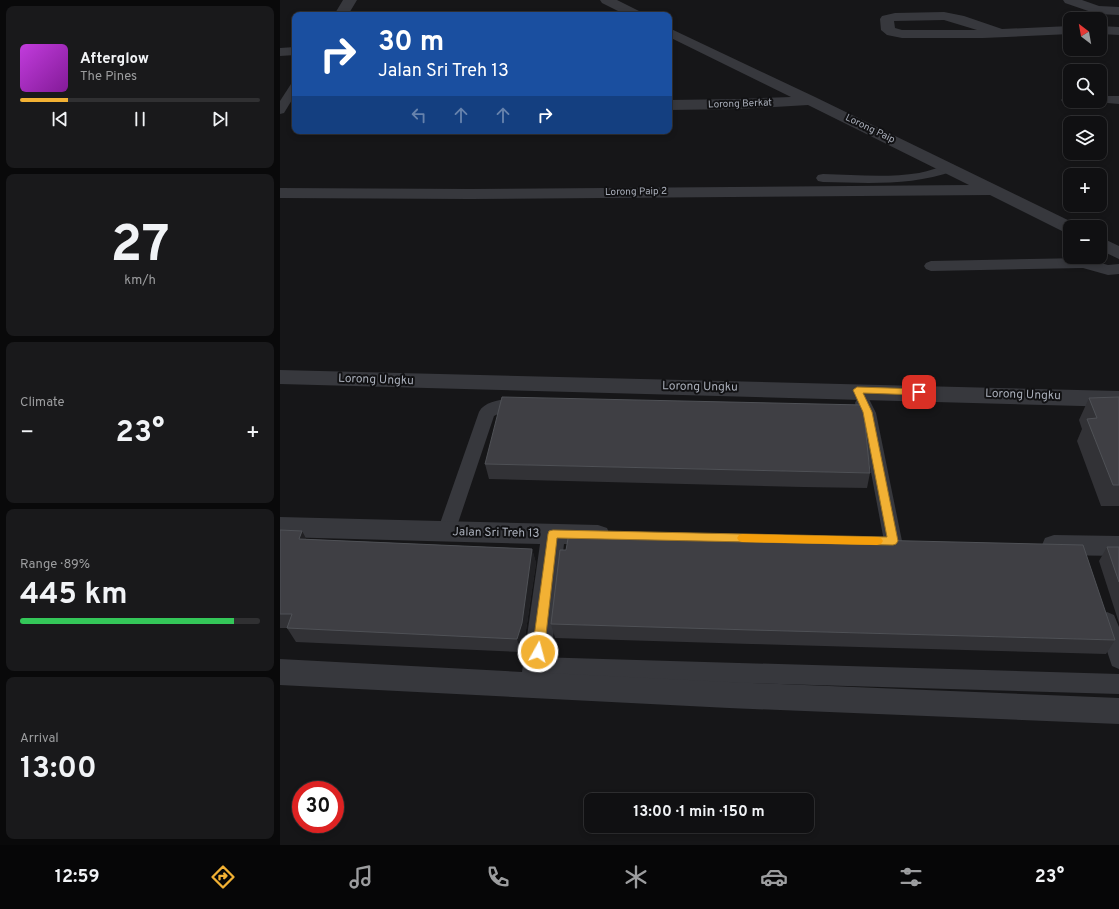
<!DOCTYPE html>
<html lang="en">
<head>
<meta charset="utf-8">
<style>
	body { margin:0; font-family:Overpass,sans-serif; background:#19191b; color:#f1f3f6; height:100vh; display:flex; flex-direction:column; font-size:15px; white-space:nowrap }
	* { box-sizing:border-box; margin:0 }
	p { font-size:13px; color:#9c9d9f }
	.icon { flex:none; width:22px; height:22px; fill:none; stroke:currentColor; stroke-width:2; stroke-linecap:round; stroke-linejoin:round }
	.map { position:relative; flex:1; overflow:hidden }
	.drawer { display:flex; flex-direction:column; gap:6px; padding:6px; background:#09090a; width:280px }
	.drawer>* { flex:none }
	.top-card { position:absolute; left:12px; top:12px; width:380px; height:122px; border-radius:8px; box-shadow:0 2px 6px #0003,0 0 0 1px #303032; background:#1a4fa0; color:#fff; overflow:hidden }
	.needle { width:26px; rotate:329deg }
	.fabs { position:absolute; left:783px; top:12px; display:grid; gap:8px }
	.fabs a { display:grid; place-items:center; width:44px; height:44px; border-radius:8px; background:#101012; box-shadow:0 2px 6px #0003,0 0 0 1px #303032; font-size:20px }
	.speed { position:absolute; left:12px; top:781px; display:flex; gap:8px; font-size:20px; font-weight:700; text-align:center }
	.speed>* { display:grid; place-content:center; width:52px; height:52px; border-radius:50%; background:#101012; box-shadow:0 2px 6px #0003,0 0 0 1px #303032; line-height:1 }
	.speed .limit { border:6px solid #d22; background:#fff; color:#111 }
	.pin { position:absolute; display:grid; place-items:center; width:34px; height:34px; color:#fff; margin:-17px; border-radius:8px; box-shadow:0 2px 6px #0006 }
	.me { position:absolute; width:44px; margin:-22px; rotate:7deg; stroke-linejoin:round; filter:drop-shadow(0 0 3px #0008) }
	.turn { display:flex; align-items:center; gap:14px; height:84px; padding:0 20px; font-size:18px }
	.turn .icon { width:52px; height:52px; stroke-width:2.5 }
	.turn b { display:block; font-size:28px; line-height:34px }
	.lanes { display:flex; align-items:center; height:38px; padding:0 20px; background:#0003; justify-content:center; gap:20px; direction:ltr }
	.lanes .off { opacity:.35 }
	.big { font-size:30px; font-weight:700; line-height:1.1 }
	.drawer .tile { flex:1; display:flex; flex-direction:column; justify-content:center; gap:6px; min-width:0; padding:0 14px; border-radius:8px; background:#19191b }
	.drawer .dial { align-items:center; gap:0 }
	.dial b { font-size:52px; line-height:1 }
	.song { display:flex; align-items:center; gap:12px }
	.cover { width:48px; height:48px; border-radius:6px; background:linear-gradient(135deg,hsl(290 70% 55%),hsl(290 70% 35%)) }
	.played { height:4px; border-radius:2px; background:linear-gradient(90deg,#f2b134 20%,#303032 20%) }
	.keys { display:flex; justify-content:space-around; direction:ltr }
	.heat { display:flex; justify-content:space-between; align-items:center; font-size:22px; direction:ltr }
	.charge { height:6px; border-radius:3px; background:linear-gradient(90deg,#34c759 89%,#303032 0) }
	.trip { position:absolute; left:304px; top:793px; width:230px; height:40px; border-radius:8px; background:#101012; box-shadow:0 2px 6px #0003,0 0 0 1px #303032; font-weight:700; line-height:40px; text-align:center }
	.tab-bar { display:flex; height:64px; justify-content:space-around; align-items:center; background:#060607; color:#9c9d9f }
	.tab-bar .icon { width:28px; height:28px }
	.tab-bar .current { color:#f2b134 }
	.tab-bar b { font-size:18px; color:#f1f3f6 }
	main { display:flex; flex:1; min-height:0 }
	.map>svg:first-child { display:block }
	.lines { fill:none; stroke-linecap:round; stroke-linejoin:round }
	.service { fill:#37383d; fill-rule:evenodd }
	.minor { fill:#37383d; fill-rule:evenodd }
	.wall { fill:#323236 }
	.shaded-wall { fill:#212124 }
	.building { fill:#3f3f44; stroke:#4f5156 }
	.route { fill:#f2b134; stroke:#9d7322 }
	.slow { fill:#f59e0b }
	.labels { text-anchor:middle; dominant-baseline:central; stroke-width:4; stroke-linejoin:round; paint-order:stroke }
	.far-street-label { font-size:10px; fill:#a8adb8; stroke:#111113 }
	.street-label { font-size:12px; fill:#a8adb8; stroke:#111113 }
</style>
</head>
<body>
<main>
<section class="drawer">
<div class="tile">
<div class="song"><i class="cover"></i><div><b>Afterglow</b><p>The Pines</p></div></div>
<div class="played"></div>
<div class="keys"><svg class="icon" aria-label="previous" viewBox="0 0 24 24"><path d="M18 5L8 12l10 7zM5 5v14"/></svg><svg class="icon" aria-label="pause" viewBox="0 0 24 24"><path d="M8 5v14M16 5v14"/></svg><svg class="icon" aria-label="next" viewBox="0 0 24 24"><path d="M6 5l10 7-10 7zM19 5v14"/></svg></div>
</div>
<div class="tile dial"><b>27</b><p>km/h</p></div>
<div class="tile"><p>Climate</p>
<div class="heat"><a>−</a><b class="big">23°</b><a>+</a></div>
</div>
<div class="tile"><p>Range · 89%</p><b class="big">445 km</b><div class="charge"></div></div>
<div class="tile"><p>Arrival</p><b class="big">13:00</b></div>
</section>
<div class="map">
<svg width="839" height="845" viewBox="0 0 839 845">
	<rect width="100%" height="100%" fill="#161618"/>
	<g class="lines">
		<path class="service" d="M 15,83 L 15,95 L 4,113 L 0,114 L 0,101 L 11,84 Z
			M 790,96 L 790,101 L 795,101 L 794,102 L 783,102 L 781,100 L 783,98 Z
			M 820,96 L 839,96 L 839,104 L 816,102 L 815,101 L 820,101 Z
			M 669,164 L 674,165 L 675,168 L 674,171 C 631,186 588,183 543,182 L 538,181 L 536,178 L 538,175 L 543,174 C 575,175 608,178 639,173 C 649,171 659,167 669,164 Z
			M 803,258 L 828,265 L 839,264 L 839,274 L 828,275 L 803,268 L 651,271 L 646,269 L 644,266 L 646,263 L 651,261 Z
			M 583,397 L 589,399 L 596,413 L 622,541 L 620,547 L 613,549 L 606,547 L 604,541 L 581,419 L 560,418 L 554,416 L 552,412 L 554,408 L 560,406 L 576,406 L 575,403 L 577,399 Z
			M 228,399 L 242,399 L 248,401 L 250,405 L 248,409 C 237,413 225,409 214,416 L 175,532 L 173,537 L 166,540 L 159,537 L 157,532 L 199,412 C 204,402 218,400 228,399 Z
			M 827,612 L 834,615 L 839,627 L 839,669 L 832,666 L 817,621 L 820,615 Z
			M 256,657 L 839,674 L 839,694 L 256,677 L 249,674 L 246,667 L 249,660 Z"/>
		<path class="minor" d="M 63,0 L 77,0 L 68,15 L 54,15 Z
			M 320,0 L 337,0 L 361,12 L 363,15 L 346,15 L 322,3 Z
			M 783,0 L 802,0 L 819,6 L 839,7 L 839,15 L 817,14 L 785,3 Z
			M 664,12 L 684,16 L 722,29 L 790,26 L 790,34 L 703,38 L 622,38 L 607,35 L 601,30 L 600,19 L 602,16 L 615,13 ZM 664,20 L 697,30 L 622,30 L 615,28 L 614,21 Z
			M 820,26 L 839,27 L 839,35 L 820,34 Z
			M 389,28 L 535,97 L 796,224 L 798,227 L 790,227 L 790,233 L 784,232 L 710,195 L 190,199 L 0,198 L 0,188 L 190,189 L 689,185 L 528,105 L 459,109 L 389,110 L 389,100 L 459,99 L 511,97 L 389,37 Z
			M 15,47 L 15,55 L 0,56 L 0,48 Z
			M 820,237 L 839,246 L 839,259 L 820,250 Z
			M 0,370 L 839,391 L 839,407 L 0,384 Z
			M 0,517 L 318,525 L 327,528 L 330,535 L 327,542 L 318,545 L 284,544 L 269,673 L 449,682 L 839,698 L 839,724 L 449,708 L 0,685 L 0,659 L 242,672 L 260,544 L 0,537 Z
			M 774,535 L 839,536 L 839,556 L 774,555 L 765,552 L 762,545 L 765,538 Z"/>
	</g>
	<path class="wall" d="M 839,397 L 839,506 L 821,506 L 797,441 L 802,429 L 799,420 L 809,398 Z
		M 205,464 L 590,473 L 587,488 L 523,487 L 209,479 Z
		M 0,530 L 22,531 L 26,539 L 252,549 L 256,563 L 245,637 L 241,652 L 16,642 L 7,628 L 0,628 Z
		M 827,547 L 839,547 L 839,623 L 819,561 Z
		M 271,624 L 835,640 L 826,654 L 471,644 L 275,638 Z"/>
	<path class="shaded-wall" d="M 22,531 L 30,546 L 19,539 Z
		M 252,549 L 256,563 L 245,637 L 241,652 L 237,639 Z"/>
	<path class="building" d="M 222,397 L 583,405 L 590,473 L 205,464 Z
		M 839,397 L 839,485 L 833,485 L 807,419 L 817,418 L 809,398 Z
		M 0,530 L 22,531 L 19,539 L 252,549 L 242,623 L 237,639 L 7,628 L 12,614 L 0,614 Z
		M 289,533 L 803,545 L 835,640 L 472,630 L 271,624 L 280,550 L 286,550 Z
		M 827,547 L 839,547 L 839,582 Z"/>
	<path class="route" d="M 577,387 L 639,389 L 643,392 L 639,395 L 583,393 L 592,412 L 618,541 L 616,544 L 613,545 L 277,538 L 264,652 L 262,656 L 258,657 L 254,656 L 252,652 L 268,534 L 269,531 L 273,530 L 607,537 L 583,412 L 573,390 Z"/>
	<path class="slow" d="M 462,534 L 597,537 L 601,538 L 603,541 L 601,544 L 597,545 L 462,542 L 459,541 L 457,538 L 459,535 Z"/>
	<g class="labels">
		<g class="far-street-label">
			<text transform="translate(460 104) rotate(-2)">Lorong Berkat</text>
			<text transform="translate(590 129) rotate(26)">Lorong Paip</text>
			<text transform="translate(356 192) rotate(-1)">Lorong Paip 2</text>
		</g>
		<g class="street-label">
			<text transform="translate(96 380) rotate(2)">Lorong Ungku</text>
			<text transform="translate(420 387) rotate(1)">Lorong Ungku</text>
			<text transform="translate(743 395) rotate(2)">Lorong Ungku</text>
			<text transform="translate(216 533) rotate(1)">Jalan Sri Treh 13</text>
		</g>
	</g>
</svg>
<div class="fabs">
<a><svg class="needle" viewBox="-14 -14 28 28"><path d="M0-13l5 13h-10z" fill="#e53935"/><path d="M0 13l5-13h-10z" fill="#9c9d9f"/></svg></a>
<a><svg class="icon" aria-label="search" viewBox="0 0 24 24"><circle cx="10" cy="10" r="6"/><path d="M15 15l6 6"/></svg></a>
<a><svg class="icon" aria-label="layers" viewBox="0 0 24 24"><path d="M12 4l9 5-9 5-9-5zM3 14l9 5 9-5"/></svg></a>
<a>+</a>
<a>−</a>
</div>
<div class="speed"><div class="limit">30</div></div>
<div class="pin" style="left:639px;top:392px;background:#d93025"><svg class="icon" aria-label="arrive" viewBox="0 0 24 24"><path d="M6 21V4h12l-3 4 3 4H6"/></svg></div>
<svg class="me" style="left:258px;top:652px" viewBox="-20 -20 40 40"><circle r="17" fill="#f2b134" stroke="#fff" stroke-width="3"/><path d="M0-11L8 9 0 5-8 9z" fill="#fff"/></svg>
<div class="trip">13:00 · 1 min · 150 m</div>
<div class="top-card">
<div class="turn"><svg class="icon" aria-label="right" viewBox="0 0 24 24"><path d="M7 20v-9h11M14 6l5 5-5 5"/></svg><div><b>30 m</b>Jalan Sri Treh 13</div></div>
<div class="lanes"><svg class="icon off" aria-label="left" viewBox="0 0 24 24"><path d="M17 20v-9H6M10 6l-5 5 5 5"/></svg><svg class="icon off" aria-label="ahead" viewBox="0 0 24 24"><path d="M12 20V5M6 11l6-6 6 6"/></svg><svg class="icon off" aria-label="ahead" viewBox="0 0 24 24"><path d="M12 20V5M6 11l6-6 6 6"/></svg><svg class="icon" aria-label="right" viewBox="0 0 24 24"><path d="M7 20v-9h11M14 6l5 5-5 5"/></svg></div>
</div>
</div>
</main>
<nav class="tab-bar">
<b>12:59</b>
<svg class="icon current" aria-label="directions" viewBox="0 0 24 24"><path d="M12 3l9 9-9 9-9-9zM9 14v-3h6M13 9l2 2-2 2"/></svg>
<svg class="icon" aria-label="music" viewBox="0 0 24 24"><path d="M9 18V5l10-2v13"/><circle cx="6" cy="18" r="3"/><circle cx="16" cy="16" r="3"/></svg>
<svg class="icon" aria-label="phone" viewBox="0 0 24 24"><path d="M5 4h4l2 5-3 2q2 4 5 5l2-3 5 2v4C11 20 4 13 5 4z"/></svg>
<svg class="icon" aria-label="climate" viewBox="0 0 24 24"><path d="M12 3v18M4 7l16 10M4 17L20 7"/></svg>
<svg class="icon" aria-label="car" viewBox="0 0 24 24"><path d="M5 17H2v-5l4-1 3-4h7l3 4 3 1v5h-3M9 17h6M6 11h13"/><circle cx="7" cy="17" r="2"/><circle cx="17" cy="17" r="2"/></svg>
<svg class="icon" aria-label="filters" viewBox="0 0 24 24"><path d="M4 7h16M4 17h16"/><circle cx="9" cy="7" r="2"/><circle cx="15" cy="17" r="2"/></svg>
<b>23°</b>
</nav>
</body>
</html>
